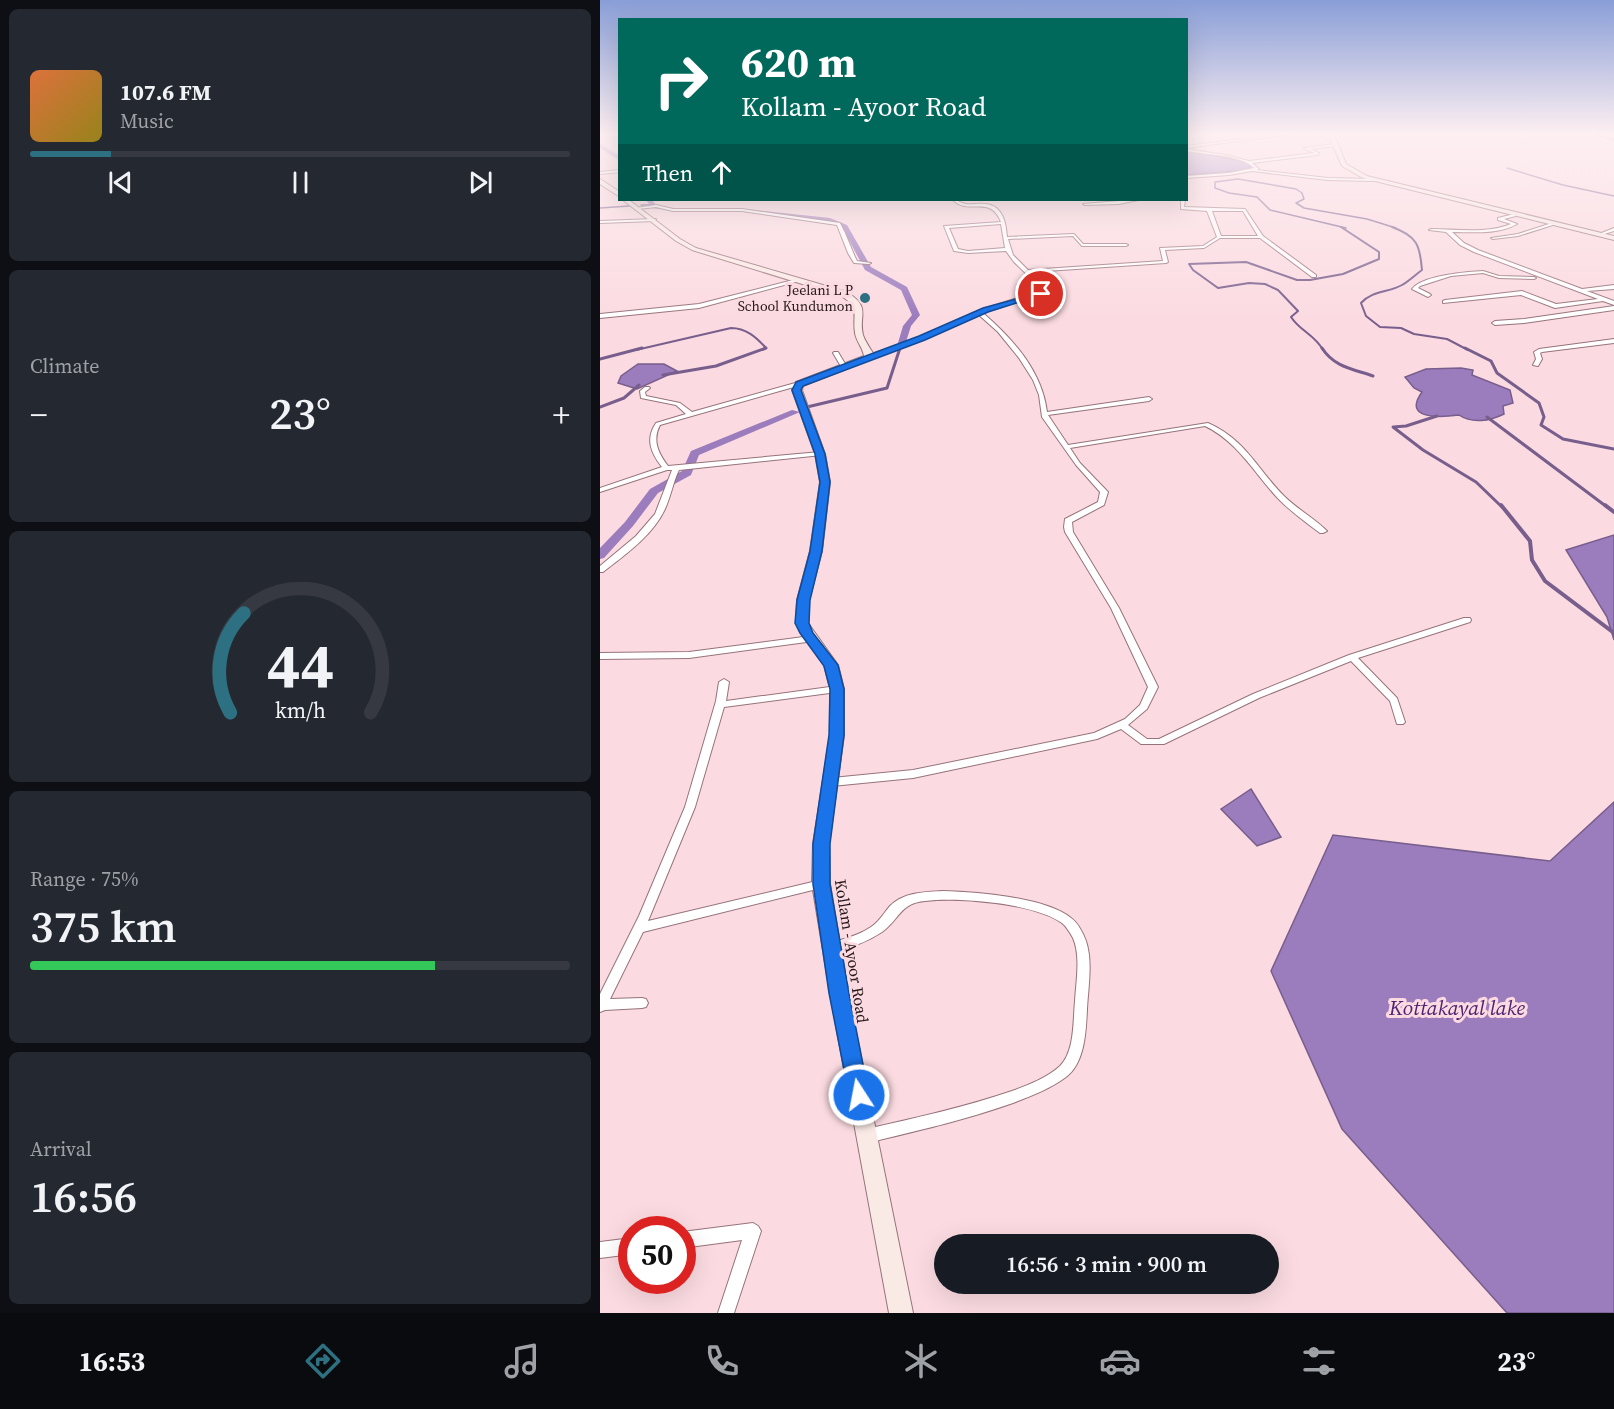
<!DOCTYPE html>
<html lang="en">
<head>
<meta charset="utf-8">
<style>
	body { margin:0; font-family:"Source Serif 4",serif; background:#242831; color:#f1f3f6; height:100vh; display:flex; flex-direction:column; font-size:22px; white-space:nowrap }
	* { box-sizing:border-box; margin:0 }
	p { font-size:20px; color:#9ea1a6 }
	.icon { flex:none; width:33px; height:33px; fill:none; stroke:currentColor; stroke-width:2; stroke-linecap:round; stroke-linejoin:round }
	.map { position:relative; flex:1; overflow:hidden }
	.drawer { display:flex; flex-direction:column; gap:9px; padding:9px; background:#0d0f14; width:600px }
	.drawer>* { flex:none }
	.top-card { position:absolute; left:18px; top:18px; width:570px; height:183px; border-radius:0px; box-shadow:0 6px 24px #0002; background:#00695c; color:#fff; overflow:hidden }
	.speed { position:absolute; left:18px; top:1216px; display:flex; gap:12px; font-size:30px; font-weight:700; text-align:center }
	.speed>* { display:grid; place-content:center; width:78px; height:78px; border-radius:50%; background:#171b24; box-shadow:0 6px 24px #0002; line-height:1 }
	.speed .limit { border:9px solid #d22; background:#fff; color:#111 }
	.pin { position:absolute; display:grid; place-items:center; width:51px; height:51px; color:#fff; margin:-26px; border:3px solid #fff; border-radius:50%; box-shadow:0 2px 6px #0007 }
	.me { position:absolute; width:66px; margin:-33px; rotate:349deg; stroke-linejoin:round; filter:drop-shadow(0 0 4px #0008) }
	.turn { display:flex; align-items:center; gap:21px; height:126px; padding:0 24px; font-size:27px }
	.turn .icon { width:78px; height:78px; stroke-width:2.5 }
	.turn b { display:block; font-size:42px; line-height:51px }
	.then { display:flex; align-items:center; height:57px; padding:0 24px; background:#0003; gap:12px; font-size:22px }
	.big { font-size:45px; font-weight:600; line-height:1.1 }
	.drawer .tile { flex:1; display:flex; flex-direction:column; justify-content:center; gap:9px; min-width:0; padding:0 21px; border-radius:9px; background:#242831 }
	.drawer .dial { align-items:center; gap:0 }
	.dial svg { height:156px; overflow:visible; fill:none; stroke:#363941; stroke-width:7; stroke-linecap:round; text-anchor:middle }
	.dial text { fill:#f1f3f6; stroke:none }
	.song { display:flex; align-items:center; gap:18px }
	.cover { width:72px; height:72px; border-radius:9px; background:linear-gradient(135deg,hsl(20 70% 55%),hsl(50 70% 35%)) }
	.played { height:6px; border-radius:3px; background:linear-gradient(90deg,#2d7082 15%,#363941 15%) }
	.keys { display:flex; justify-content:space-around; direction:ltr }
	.heat { display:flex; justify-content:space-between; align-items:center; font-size:33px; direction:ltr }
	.charge { height:9px; border-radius:4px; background:linear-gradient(90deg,#34c759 75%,#363941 0) }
	.trip { position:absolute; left:334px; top:1234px; width:345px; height:60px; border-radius:30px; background:#171b24; box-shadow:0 6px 24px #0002; font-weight:600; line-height:60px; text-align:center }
	.dock { display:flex; height:96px; justify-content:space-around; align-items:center; background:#090b0e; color:#9ea1a6 }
	.dock .icon { width:42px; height:42px }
	.dock .on { color:#2d7082 }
	.dock b { font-size:27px; color:#f1f3f6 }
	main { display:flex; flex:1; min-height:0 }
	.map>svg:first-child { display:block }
	.water { fill:#9b7cbd; stroke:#785e8c; stroke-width:1.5 }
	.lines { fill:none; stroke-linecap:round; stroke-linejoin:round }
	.stream-far3 { stroke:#785e8c; stroke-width:1.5 }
	.stream-far2 { stroke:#785e8c; stroke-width:2 }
	.stream-far1 { stroke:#785e8c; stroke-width:3 }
	.stream { stroke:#785e8c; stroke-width:4 }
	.canal { fill:#9b7cbd; fill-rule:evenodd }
	.street-casing { stroke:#96737a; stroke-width:2 }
	.secondary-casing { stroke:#96737a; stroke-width:2 }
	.street { fill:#fff; fill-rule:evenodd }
	.secondary { fill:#faeae6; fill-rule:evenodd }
	.route { fill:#1a73e8; stroke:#114b97; stroke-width:1.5 }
	.poi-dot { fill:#2d7082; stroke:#fbdbe1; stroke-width:2 }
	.labels { text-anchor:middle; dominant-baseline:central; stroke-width:6; stroke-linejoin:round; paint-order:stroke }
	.far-poi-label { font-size:14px; fill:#26181b; stroke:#fbdbe1; text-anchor:end }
	.street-label { font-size:16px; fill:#26181b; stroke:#fbdbe1 }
	.near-water-label { font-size:21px; font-style:italic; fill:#4e2472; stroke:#fbdbe1 }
</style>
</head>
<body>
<main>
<section class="drawer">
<div class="tile">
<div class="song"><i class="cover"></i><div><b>107.6 FM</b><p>Music</p></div></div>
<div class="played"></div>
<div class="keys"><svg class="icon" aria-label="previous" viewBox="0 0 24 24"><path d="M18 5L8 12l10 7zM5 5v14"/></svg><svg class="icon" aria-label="pause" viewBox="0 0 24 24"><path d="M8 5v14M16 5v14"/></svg><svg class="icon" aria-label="next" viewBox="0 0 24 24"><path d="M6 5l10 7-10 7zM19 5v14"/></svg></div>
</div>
<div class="tile"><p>Climate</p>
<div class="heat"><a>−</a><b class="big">23°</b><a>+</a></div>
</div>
<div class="tile dial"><svg viewBox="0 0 100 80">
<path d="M14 69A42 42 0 1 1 86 69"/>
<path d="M14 69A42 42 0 0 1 21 18" stroke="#2d7082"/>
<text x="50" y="56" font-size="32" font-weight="700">44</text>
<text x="50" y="72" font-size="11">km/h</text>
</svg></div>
<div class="tile"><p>Range · 75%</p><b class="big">375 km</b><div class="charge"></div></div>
<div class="tile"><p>Arrival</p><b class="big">16:56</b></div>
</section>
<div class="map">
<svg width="1014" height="1313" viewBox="0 0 1014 1313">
	<rect width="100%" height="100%" fill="#fbdbe1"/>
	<path class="water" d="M 586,151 L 644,161 L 651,166 L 646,170 L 587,175 Z
		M 38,364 L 64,364 L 77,371 L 37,389 L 18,383 L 21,376 Z
		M 861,368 L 873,370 L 872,375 L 910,390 L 913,403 L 903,406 L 904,414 C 890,421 872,424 859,415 C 843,417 801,421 822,392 L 814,388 L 805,377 L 826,369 Z
		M 1014,535 L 1014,640 L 1007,617 L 966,550 Z
		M 651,789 L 681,837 L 657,846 L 621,809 Z
		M 1014,802 L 1014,1313 L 907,1313 L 742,1129 L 671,971 L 733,835 L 950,861 Z"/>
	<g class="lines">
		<path class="stream-far3" d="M 993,134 L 1014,140
			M 907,168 L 963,185 L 1014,196
			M 41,205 L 53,205
			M 0,208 L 29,206
			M 746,228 L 670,210 L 657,197 L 629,193 L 615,188 L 615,182 L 638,179 L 696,189 L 702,193 L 704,199 L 696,203 L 704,208 L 767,219 L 796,228"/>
		<path class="stream-far2" d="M 792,227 C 817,236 820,245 822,270 C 815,275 809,281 802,285 C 788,293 773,290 761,303 L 766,316 L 780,327 L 801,328 L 814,334 L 847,339 L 868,350
			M 36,350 L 131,328 C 146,328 156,337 166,348 L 162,350
			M 723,350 C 715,335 700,331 691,317 L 698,311 L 678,290 L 665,284 L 649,283 L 618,288 L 593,270 L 589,264 L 646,262 L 697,280 L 710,280 L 743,274 L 779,259 L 779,252 L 741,227"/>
		<path class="stream-far1" d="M 722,348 C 734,367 753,369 773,376
			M 865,348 L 891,361 L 897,373 L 939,403 L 944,417 L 941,425 L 963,439 L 1014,449
			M 0,359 L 42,348
			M 63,375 L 116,366 L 166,348
			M 0,407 L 24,398 L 39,385
			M 207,407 L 287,388 L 300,348
			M 837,416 L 806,426 L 793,427 L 823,450 L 876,482 L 902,507
			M 887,417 L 1007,507"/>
		<path class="stream" d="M 901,505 L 930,541 L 932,560 L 945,581 L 1014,633
			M 1005,505 L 1014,512"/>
		<path class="canal" d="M 0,144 L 20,156 L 20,161 L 0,148 Z
			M 46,200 L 52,200 L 56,205 L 85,210 L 82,212 L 52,208 Z
			M 137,208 L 230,218 L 247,225 L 271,267 L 307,287 L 320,315 L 311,326 L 305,345 L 298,343 L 303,326 L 312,315 L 301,290 L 265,270 L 242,227 L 229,222 L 135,211 Z
			M 192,410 L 200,412 L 99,455 L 91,475 L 58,493 L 33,526 L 4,558 L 0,559 L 0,548 L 25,522 L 50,489 L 82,471 L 91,451 Z"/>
		<g class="street-casing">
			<path id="street" d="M 681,134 L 691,134 L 586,148 L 586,146 Z
				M 716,134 L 721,134 L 735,140 L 732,141 Z
				M 735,144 L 736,146 L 710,149 L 719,153 L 718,155 L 652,163 L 659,169 L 657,170 L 728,178 L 774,179 L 775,181 L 728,180 L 652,171 L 629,175 L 586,178 L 586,176 L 629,173 L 654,168 C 639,154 606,155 586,151 L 586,149 L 625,155 L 649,161 L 714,153 L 704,148 Z
				M 20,170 L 20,172 L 0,174 L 0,172 Z
				M 353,200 C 358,200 360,203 366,204 C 372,205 379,203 386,204 C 403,206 406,223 407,237 L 474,234 L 483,244 L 526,244 L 528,245 L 526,246 L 482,246 L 473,236 L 408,239 L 413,255 L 428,270 L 563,261 L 560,248 L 603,246 L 617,237 L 607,211 L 581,209 L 581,200 L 585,200 L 584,207 L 645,209 L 663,236 L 716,275 L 716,277 L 712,277 L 660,238 L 620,238 L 604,248 L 565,250 L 568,262 L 566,263 L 431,272 L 449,291 L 448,292 L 383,313 C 413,339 442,371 447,412 L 549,397 L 552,399 L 549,401 L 448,415 L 468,445 L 608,423 C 646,440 657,469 684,496 C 697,509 714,518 727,531 L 723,533 L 720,533 C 704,521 687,509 674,494 C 652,469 636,441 605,426 L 470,448 L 480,463 L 508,492 L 504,505 L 472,522 L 473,532 L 519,608 L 558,687 L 547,709 L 528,725 L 547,739 L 559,739 L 653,694 L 749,655 L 864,618 L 870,618 L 871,620 L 870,622 L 758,658 L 797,698 L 805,722 L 803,724 L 797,724 L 790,701 L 751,661 L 659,698 L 564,744 L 541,744 L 521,729 L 497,739 L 313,778 L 232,786 L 228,785 L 227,782 L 228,779 L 232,778 L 313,770 L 494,733 L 525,719 L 540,705 L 548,687 L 511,608 L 465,532 L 464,527 L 465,519 L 498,502 L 500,492 L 476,465 L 442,417 L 439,395 L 433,380 L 419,358 L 398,332 L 379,315 L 324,339 L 271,357 L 266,356 L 320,337 L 383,309 L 443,290 L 414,262 L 406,251 L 368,253 L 354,251 L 344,226 L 401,222 C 390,194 370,216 353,200 ZM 612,211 L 643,211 L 658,236 L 621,236 ZM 401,224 L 405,248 L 368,251 L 358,249 L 349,228 Z
				M 532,200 L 538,200 L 519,204 L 485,205 L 483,204 Z
				M 56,205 L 73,209 L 142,209 L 240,223 L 245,233 L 255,257 L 257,261 L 271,263 L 269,264 L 254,263 L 248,253 L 237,225 L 142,211 L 73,211 L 56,207 L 38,209 L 36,208 Z
				M 914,214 L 916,216 L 904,219 L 917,224 C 898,235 873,232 852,232 L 864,243 L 878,250 L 982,289 L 1014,285 L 1014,289 L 987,291 L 1014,301 L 1014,305 L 1003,301 L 955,308 L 921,295 L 843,303 L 843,301 L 845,300 L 922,291 L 956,304 L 998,299 L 874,252 L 860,245 L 846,232 L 829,230 L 831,229 C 856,229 887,234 911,224 L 898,220 L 898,218 Z
				M 56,219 L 54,221 L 0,223 L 0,221 Z
				M 952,223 L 956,224 L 918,236 L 893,239 L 891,238 L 918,234 Z
				M 1014,228 L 1014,231 L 1001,235 L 999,234 Z
				M 883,271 L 899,276 L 934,277 L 936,278 L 934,279 L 899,278 L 883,273 L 851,276 L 820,286 L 818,288 L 830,294 L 831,295 L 828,297 L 812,289 C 823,275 866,272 883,271 Z
				M 197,279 L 199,279 L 199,281 L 99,308 L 0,318 L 0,314 L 99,304 Z
				M 1014,306 L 1014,310 L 924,323 L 895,325 L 892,323 L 895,321 L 924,319 Z
				M 1014,339 L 1014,343 L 942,352 L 940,353 L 942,359 L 938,366 L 933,365 L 936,359 L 934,352 L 939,349 Z
				M 234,352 L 238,352 L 247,367 L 246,368 L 242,368 L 233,353 Z
				M 199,382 L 201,383 L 201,385 L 60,425 C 52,440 58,453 68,466 L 220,452 L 223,454 L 222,455 L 79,470 C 73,482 71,496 65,509 C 53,535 25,555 3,572 L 0,572 L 0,566 L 36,536 L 55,514 L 72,470 L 67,470 L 0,492 L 0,488 L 62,467 C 51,453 45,439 56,423 L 86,414 L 76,405 L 41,398 L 40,391 L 45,387 L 49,387 L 50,388 L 45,392 L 46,396 L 80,403 L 92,412 Z
				M 211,636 L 215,639 L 214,641 L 89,658 L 0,659 L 0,653 L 89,652 Z
				M 124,679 L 129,682 L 126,701 L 237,686 L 242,689 L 237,692 L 124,707 L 95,807 L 48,921 L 221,880 L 225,881 L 227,884 L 225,887 L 221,888 L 43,932 L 10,999 L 42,998 L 46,999 L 48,1003 L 46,1007 L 42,1008 L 5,1010 L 0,1012 L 0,994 L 39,916 L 85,807 L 116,701 L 119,682 Z
				M 343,891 C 376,892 445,897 471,918 C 478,923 483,933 486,941 C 493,962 488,988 487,1009 C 486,1031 485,1063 466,1077 C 450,1089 431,1096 413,1103 C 365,1120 316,1131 267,1143 L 262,1141 L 260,1136 L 262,1131 L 267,1129 C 315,1118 365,1107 412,1091 C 428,1085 447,1078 460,1066 C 475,1051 473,1021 475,1001 C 476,982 481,956 473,938 C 470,933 467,927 462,923 C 434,903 358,897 325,901 C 300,903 299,920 282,932 C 267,942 250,948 232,952 L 228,950 L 226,947 L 228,944 C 243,939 258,936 271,927 C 280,921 283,914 290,906 C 304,892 325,892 343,891 Z
				M 153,1223 L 158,1226 L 161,1231 L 134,1313 L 118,1313 L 142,1240 L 82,1248 L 82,1232 Z
				M 32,1238 L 32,1254 L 0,1258 L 0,1242 Z"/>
		</g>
		<g class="secondary-casing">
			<path id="secondary" d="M 728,134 L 734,134 L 746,164 L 767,176 L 1014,236 L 1014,240 L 763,178 L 742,166 Z
				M 0,179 L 20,192 L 20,197 L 0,184 Z
				M 23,200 L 29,200 L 80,239 L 96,248 L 247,292 C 272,308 258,315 263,335 C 265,341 270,348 273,353 L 271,359 L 203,386 L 202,390 L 225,454 L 230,482 L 222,551 L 209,600 L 208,623 L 238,665 L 244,689 L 244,735 L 229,844 L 230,884 L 248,993 L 313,1313 L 289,1313 L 230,993 L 212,884 L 213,844 L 230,735 L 230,689 L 224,665 L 196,623 L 197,600 L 210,551 L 220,482 L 215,454 L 192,390 L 196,382 L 264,356 C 263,348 256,341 255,333 C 252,315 261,308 241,296 L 92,250 L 76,241 Z"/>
		</g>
		<use href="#street" class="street"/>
		<use href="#secondary" class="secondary"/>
	</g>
	<linearGradient id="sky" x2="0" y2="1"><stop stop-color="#899ed7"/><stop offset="0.42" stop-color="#fdeff2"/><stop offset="1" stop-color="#fdeff2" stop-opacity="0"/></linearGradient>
	<rect width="1014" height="318" fill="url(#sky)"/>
	<path class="route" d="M 438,293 L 445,294 L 388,312 L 325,340 L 203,386 L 201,390 L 225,454 L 230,482 L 222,551 L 210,600 L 209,623 L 213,633 L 238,665 L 244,689 L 244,735 L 230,844 L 230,884 L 249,993 L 269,1095 L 266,1102 L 259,1105 L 252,1102 L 249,1095 L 229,993 L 213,884 L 213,844 L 229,735 L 230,689 L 224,666 L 200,633 L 195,623 L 197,600 L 210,551 L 220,482 L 215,454 L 192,390 L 196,382 L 319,336 L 383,308 Z"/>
	<circle class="poi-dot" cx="265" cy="298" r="6"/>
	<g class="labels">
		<g class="far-poi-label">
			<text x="253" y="290">Jeelani L P<tspan x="253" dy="16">School Kundumon</tspan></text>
		</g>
		<g class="street-label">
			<text transform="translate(252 951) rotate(81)">Kollam - Ayoor Road</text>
		</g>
		<g class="near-water-label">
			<text x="857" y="1007">Kottakayal lake</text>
		</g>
	</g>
</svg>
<div class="speed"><div class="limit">50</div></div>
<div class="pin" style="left:441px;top:294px;background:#d93025"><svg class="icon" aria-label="arrive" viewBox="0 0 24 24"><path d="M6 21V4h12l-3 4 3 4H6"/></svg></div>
<svg class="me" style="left:259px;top:1095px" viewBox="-20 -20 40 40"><circle r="17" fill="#1a73e8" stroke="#fff" stroke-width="3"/><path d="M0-11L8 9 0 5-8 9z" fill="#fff"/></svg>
<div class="trip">16:56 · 3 min · 900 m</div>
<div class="top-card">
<div class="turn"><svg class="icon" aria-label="right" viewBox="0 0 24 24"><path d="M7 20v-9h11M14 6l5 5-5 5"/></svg><div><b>620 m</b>Kollam - Ayoor Road</div></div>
<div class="then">Then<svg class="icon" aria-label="ahead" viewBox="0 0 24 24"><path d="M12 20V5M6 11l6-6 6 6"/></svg></div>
</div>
</div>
</main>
<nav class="dock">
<b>16:53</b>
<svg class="icon on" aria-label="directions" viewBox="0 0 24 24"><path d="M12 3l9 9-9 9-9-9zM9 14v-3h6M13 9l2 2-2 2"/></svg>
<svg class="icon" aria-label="music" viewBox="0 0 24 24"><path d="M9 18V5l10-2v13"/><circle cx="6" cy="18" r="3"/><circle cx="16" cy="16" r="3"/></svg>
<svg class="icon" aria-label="phone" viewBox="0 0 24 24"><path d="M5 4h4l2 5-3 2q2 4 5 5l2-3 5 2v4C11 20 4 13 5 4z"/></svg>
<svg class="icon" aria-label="climate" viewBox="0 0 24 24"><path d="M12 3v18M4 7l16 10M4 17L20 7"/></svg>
<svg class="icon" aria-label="car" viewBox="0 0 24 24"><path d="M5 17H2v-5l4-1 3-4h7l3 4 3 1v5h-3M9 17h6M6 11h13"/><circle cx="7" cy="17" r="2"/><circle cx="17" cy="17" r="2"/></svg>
<svg class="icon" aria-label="filters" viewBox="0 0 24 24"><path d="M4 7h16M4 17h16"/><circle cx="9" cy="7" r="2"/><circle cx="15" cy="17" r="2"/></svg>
<b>23°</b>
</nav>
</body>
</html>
